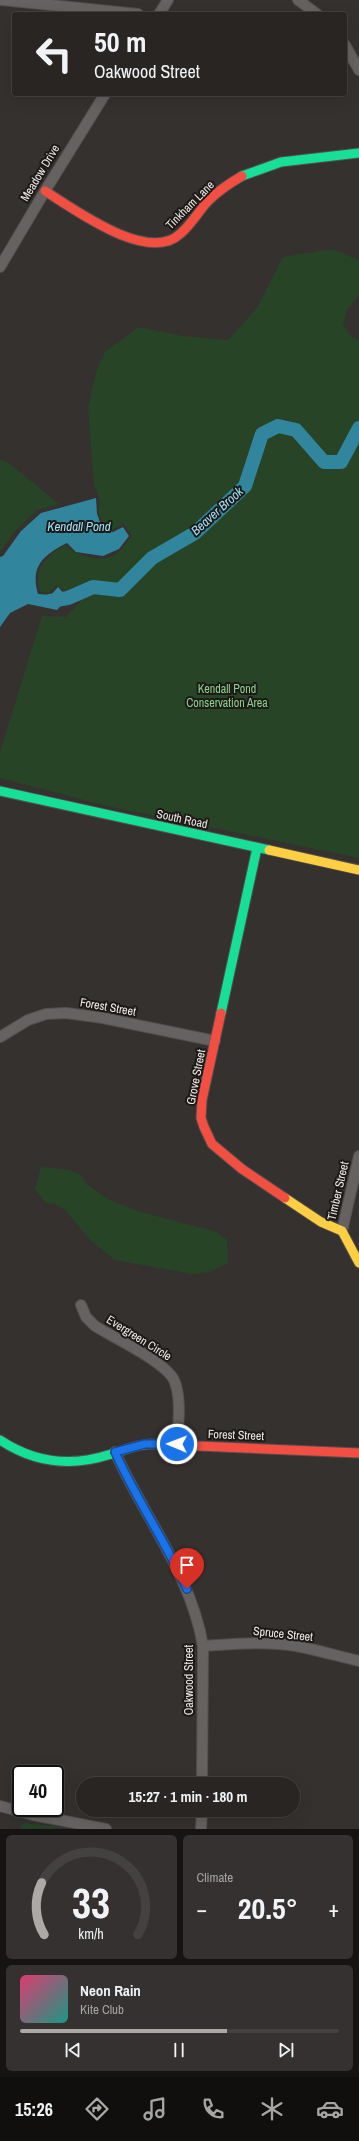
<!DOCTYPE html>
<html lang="en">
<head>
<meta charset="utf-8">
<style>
	body { margin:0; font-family:"Archivo Narrow",sans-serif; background:#343130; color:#f1f3f6; height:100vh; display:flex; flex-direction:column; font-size:15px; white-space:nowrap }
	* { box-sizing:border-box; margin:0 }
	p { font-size:13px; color:#a5a5a6 }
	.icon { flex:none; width:22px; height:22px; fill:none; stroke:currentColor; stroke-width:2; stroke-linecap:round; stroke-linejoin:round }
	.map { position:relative; height:1829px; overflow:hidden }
	.drawer { display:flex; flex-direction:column; gap:6px; padding:6px; background:#161413; flex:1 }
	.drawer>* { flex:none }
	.guide { position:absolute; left:12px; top:12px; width:335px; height:84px; border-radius:4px; box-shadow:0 4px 16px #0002,0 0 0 1px #444241; background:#282523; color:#f1f3f6; overflow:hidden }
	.speed { position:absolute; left:12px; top:1765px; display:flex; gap:8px; font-size:20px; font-weight:700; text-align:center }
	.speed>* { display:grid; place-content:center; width:52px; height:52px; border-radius:50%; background:#282523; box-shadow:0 4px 16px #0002,0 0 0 1px #444241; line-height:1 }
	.speed .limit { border:2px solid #111; border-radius:6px; background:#fff; color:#111 }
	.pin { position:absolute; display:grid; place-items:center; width:34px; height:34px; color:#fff; margin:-41px -17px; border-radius:50% 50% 50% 0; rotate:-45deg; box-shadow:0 0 4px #0007 }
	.pin .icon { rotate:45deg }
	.me { position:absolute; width:44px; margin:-22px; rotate:271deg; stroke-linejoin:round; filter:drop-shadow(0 0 3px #0008) }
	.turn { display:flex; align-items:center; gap:14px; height:84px; padding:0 16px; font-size:18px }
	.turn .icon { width:52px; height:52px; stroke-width:2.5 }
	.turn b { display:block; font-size:28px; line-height:34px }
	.big { font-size:30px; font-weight:700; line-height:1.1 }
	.drawer .widget { flex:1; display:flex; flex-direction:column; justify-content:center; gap:6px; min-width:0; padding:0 14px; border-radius:6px; background:#343130 }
	.drawer .dial { align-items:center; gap:0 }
	.dial svg { height:104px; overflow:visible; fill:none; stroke:#444241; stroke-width:7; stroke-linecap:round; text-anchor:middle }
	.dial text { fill:#f1f3f6; stroke:none }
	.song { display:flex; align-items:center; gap:12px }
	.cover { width:48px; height:48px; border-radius:6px; background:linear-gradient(135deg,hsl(340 70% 55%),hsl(170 70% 35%)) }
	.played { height:4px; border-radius:2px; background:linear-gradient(90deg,#ada9a6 65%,#444241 65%) }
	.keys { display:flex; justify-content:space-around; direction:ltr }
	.heat { display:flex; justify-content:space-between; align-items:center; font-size:22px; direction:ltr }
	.drawer .tiles { flex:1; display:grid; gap:6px; grid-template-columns:1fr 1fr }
	.widget:last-child { grid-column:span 2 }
	.trip { position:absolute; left:76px; top:1777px; width:224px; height:40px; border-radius:20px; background:#282523; box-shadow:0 4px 16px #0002,0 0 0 1px #444241; font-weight:700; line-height:40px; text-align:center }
	.tabs { display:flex; height:64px; justify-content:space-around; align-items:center; background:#100f0e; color:#a5a5a6 }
	.tabs .icon { width:28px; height:28px }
	.tabs .active { color:#ada9a6 }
	.tabs b { font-size:18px; color:#f1f3f6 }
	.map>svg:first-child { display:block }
	.green { fill:#284427 }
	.water { fill:#31859c }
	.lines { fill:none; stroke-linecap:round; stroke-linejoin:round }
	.river { stroke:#31859c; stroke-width:14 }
	.street-casing { stroke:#534f4d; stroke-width:12 }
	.fast-casing { stroke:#534f4d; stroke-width:11 }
	.slow-casing { stroke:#534f4d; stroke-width:11 }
	.jam-casing { stroke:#534f4d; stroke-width:11 }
	.street { stroke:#656261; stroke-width:10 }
	.fast { stroke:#16e098; stroke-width:9 }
	.slow { stroke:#ffcf43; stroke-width:9 }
	.jam { stroke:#f24e42; stroke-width:9 }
	.route-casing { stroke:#114b97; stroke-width:10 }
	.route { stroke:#1a73e8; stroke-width:7 }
	.labels { text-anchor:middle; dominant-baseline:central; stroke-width:4; stroke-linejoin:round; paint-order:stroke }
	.street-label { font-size:12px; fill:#eee9e6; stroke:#1c1917 }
	.park-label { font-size:12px; fill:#8bd38b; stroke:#1c1917 }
	.water-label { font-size:13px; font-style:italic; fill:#9ee1f7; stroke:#1c1917 }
</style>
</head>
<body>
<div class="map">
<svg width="359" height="1829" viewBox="0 0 359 1829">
	<rect width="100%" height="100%" fill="#35312f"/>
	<path class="green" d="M 332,249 L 359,260 L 359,295 L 347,310 L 343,324 L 351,337 L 359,340 L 359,858 L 107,806 L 0,778 L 0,752 L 42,616 L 66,617 L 80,602 L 57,585 L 49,593 L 40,592 C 33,568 45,557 65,545 C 79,557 104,565 120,551 C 125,547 128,540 132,536 L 124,524 L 113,529 L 105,528 L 99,514 L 99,497 L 94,485 L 88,408 L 97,369 L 105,352 L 139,327 L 182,336 L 228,340 L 257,308 L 283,257 Z
		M 0,459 L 10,464 L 59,504 L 37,510 L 16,530 L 0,551 Z
		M 41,1167 L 69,1170 L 81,1175 L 86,1184 L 110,1200 L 137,1211 L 217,1232 L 227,1240 L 228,1263 L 209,1272 L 193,1274 L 115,1260 L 91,1241 L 65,1210 L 55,1204 L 46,1203 L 35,1189 Z
		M 23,1823 L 68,1828 L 20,1829 Z"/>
	<path class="water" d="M 96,498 L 97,514 L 103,530 L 113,532 L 123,527 L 129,536 L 119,549 L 103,556 L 76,552 L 67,543 C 43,555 30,567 38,594 L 51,595 L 58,587 L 68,598 L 57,610 L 28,604 L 10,613 L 0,627 L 0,557 L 3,556 L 21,531 L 41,513 Z"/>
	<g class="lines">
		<path class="river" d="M 50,601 L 68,598 L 93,587 L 120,590 L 152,558 L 195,533 L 245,486 L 262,434 L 278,426 L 296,430 L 324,462 L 341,462 L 359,428"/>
		<g class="street-casing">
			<path id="street" d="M 2,0 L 138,14
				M 298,0 L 317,14
				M 159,14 L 168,0
				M 345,45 L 359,70
				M 0,267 L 45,191 L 105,94
				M 0,1037 L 28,1020 L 46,1014 L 66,1013 L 103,1018 L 215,1041
				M 342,1231 L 359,1156
				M 81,1305 L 86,1317 L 95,1326 C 114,1338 164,1361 174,1380 C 182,1398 178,1425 177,1445
				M 115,1452 C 144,1517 191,1574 203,1646 L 202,1784
				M 203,1646 C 234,1644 265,1641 296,1646 C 317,1650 338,1656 359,1661
				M 0,1806 L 33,1815 L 106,1829
				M 201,1829 L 202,1810"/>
		</g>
		<g class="fast-casing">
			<path id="fast" d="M 242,176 L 281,162 L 359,153
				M 0,791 L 269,850
				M 221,1013 L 257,848
				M 0,1440 C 33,1462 70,1467 108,1455 C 123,1451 136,1444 152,1444"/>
		</g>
		<g class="slow-casing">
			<path id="slow" d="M 269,850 L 359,870
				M 285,1198 L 321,1222 L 342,1231 L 359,1263"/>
		</g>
		<g class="jam-casing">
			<path id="jam" d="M 45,191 C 74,209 148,264 180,234 C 191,225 198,212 208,201 C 218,191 230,183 242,176
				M 221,1013 L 202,1100 L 201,1118 L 204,1127 L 212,1144 L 242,1169 L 285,1198
				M 152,1444 L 359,1453"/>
		</g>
		<use href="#street" class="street"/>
		<use href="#fast" class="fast"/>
		<use href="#slow" class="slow"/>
		<use href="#jam" class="jam"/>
	</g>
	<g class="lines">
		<g class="route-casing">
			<path id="route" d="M 177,1444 L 145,1444 L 115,1452 C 136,1499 166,1542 187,1589"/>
		</g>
		<use href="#route" class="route"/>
	</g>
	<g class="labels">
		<g class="street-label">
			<text transform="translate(40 173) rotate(-59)">Meadow Drive</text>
			<text transform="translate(190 205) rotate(-45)">Tinkham Lane</text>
			<text transform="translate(182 819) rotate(12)">South Road</text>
			<text transform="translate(108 1007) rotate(10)">Forest Street</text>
			<text transform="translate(196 1077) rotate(-79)">Grove Street</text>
			<text transform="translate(338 1191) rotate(-77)">Timber Street</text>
			<text transform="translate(139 1338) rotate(32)">Evergreen Circle</text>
			<text transform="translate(236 1435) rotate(2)">Forest Street</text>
			<text transform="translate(283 1634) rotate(6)">Spruce Street</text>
			<text transform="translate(189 1680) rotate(-90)">Oakwood Street</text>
		</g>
		<g class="park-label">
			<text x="227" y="689">Kendall Pond<tspan x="227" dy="14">Conservation Area</tspan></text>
		</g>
		<g class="water-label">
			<text transform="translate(217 511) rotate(-42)">Beaver Brook</text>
			<text x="79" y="526">Kendall Pond</text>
		</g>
	</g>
</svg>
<div class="speed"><div class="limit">40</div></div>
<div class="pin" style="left:187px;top:1589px;background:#d93025"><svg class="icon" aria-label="arrive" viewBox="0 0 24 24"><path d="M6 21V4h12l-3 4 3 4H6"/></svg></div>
<svg class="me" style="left:177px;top:1444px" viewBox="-20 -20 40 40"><circle r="17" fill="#1a73e8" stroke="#fff" stroke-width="3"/><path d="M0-11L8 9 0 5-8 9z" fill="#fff"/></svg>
<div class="trip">15:27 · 1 min · 180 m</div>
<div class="guide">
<div class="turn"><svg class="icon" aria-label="left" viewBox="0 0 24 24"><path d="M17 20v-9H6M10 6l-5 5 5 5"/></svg><div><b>50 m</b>Oakwood Street</div></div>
</div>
</div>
<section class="drawer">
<div class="tiles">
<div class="widget dial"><svg viewBox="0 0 100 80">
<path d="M14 69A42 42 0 1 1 86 69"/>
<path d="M14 69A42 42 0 0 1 12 29" stroke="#ada9a6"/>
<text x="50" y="56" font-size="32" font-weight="700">33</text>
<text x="50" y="72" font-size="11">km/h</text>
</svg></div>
<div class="widget"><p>Climate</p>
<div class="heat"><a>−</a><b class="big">20.5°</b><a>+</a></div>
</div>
<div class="widget">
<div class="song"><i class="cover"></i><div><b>Neon Rain</b><p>Kite Club</p></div></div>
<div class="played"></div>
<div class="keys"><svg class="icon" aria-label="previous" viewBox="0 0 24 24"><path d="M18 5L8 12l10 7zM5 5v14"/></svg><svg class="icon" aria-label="pause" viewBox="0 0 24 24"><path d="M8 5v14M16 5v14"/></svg><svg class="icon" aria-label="next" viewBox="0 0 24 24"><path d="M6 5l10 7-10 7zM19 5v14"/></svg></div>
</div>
</div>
</section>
<nav class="tabs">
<b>15:26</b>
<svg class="icon active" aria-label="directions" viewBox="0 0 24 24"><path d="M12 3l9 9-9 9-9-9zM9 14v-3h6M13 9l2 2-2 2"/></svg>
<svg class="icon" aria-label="music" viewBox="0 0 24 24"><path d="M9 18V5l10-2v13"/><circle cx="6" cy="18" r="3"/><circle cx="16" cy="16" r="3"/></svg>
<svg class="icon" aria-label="phone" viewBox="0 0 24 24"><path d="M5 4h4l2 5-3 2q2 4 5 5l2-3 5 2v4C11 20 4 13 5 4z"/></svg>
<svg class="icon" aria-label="climate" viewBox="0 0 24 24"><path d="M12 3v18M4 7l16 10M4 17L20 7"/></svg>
<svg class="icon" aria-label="car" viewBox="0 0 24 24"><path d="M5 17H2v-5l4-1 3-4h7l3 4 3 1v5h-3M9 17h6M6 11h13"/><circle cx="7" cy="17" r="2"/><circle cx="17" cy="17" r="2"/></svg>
</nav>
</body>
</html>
